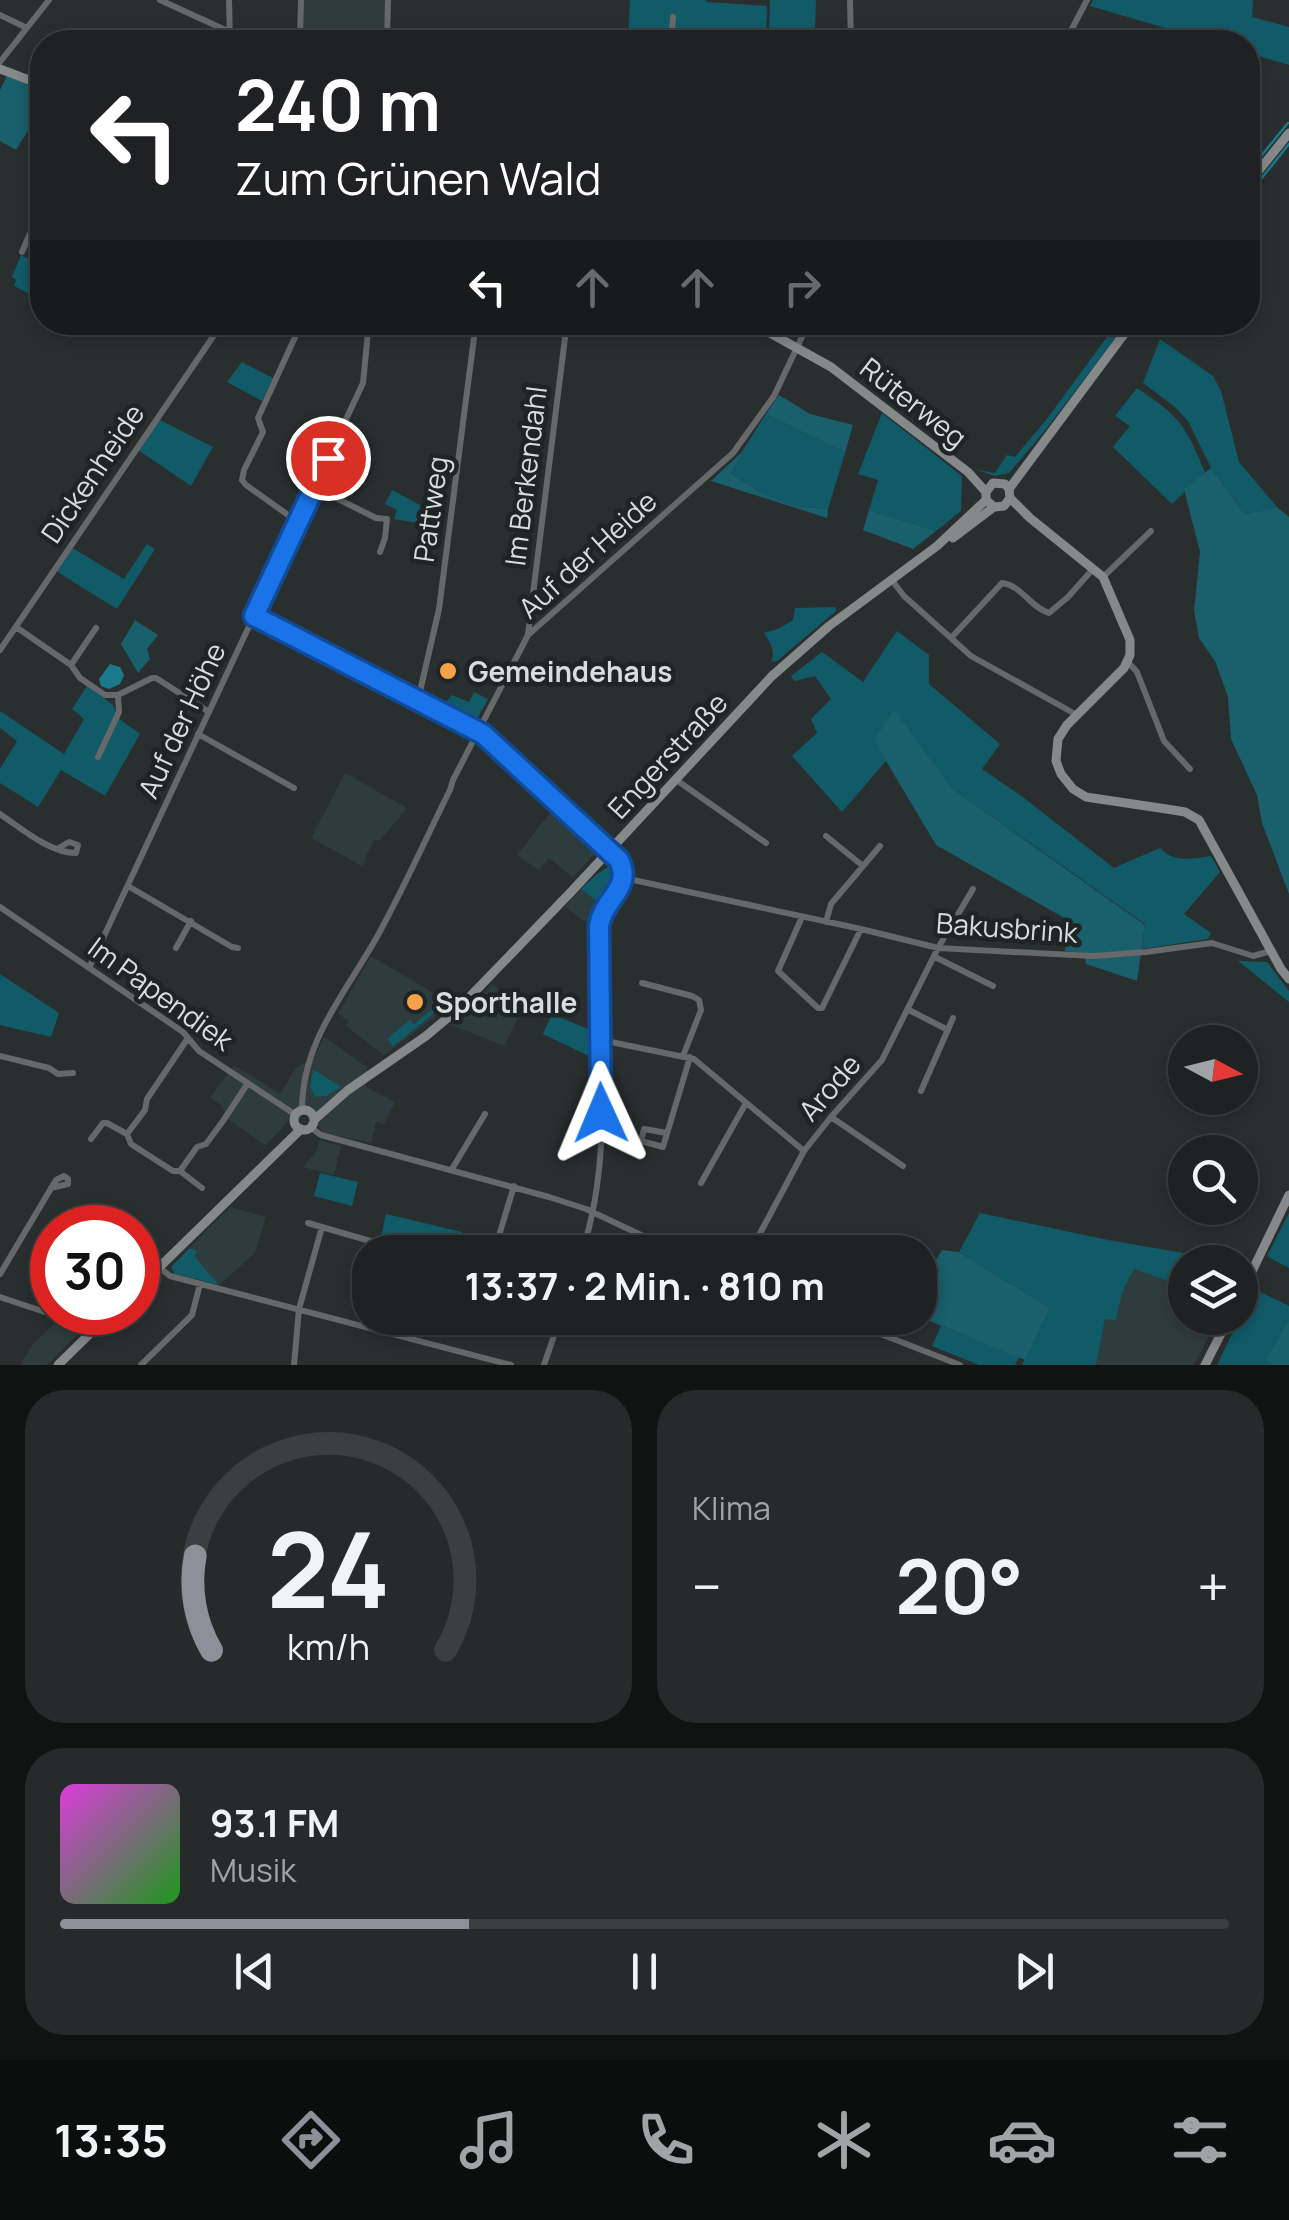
<!DOCTYPE html>
<html lang="de">
<head>
<meta charset="utf-8">
<style>
	body { margin:0; font-family:Manrope,sans-serif; background:#272a2b; color:#f1f3f6; height:100vh; display:flex; flex-direction:column; font-size:38px; white-space:nowrap }
	* { box-sizing:border-box; margin:0 }
	p { font-size:32px; color:#a1a4a6 }
	.icon { flex:none; width:55px; height:55px; fill:none; stroke:currentColor; stroke-width:2; stroke-linecap:round; stroke-linejoin:round }
	.map { position:relative; height:1365px; overflow:hidden }
	.sheet { display:flex; flex-direction:column; gap:25px; padding:25px; background:#111313; flex:1 }
	.sheet>* { flex:none }
	.top-card { position:absolute; left:30px; top:30px; width:1230px; height:305px; border-radius:40px; box-shadow:0 5px 15px #0003,0 0 0 2px #3c3f41; background:#202124; color:#fff; overflow:hidden }
	.needle { width:65px; rotate:97deg }
	.fabs { position:absolute; left:1168px; top:1025px; display:grid; gap:20px }
	.fabs a { display:grid; place-items:center; width:90px; height:90px; border-radius:50%; background:#1f2223; box-shadow:0 5px 15px #0003,0 0 0 2px #3c3f41; font-size:50px }
	.speed { position:absolute; left:30px; top:1205px; display:flex; gap:20px; font-size:50px; font-weight:700; text-align:center }
	.speed>* { display:grid; place-content:center; width:130px; height:130px; border-radius:50%; background:#1f2223; box-shadow:0 5px 15px #0003,0 0 0 2px #3c3f41; line-height:1 }
	.speed .limit { border:15px solid #d22; background:#fff; color:#111 }
	.pin { position:absolute; display:grid; place-items:center; width:85px; height:85px; color:#fff; margin:-42px; border:5px solid #fff; border-radius:50%; box-shadow:0 2px 10px #0007 }
	.me { position:absolute; width:110px; margin:-55px; rotate:359deg; stroke-linejoin:round; filter:drop-shadow(0 0 8px #0008) }
	.turn { display:flex; align-items:center; gap:35px; height:210px; padding:0 40px; font-size:45px }
	.turn .icon { width:130px; height:130px; stroke-width:2.5 }
	.turn b { display:block; font-size:70px; line-height:85px }
	.lanes { display:flex; align-items:center; height:95px; padding:0 40px; background:#0003; justify-content:center; gap:50px; direction:ltr }
	.lanes .off { opacity:.35 }
	.big { font-size:75px; font-weight:700; line-height:1.1 }
	.sheet .widget { flex:1; display:flex; flex-direction:column; justify-content:center; gap:15px; min-width:0; padding:0 35px; border-radius:40px; background:#272a2b }
	.sheet .dial { align-items:center; gap:0 }
	.dial svg { height:260px; overflow:visible; fill:none; stroke:#3c3f41; stroke-width:7; stroke-linecap:round; text-anchor:middle }
	.dial text { fill:#f1f3f6; stroke:none }
	.song { display:flex; align-items:center; gap:30px }
	.cover { width:120px; height:120px; border-radius:15px; background:linear-gradient(135deg,hsl(300 70% 55%),hsl(120 70% 35%)) }
	.played { height:10px; border-radius:5px; background:linear-gradient(90deg,#8c9099 35%,#3c3f41 35%) }
	.keys { display:flex; justify-content:space-around; direction:ltr }
	.heat { display:flex; justify-content:space-between; align-items:center; font-size:55px; direction:ltr }
	.sheet .tiles { flex:1; display:grid; gap:25px; grid-template-columns:1fr 1fr }
	.widget:last-child { grid-column:span 2 }
	.trip { position:absolute; left:352px; top:1235px; width:585px; height:100px; border-radius:40px; background:#1f2223; box-shadow:0 5px 15px #0003,0 0 0 2px #3c3f41; font-weight:700; line-height:100px; text-align:center }
	.dock { display:flex; height:160px; justify-content:space-around; align-items:center; background:#0c0e0e; color:#a1a4a6 }
	.dock .icon { width:70px; height:70px }
	.dock .on { color:#8c9099 }
	.dock b { font-size:45px; color:#f1f3f6 }
	.map>svg:first-child { display:block }
	.built { fill:#2f3c3e; fill-rule:evenodd }
	.green { fill:#115b68 }
	.forest { fill:#195f6c }
	.water { fill:#1a7a8b }
	.lines { fill:none; stroke-linecap:round; stroke-linejoin:round }
	.stream { stroke:#1a7a8b; stroke-width:2.5 }
	.street { stroke:#666869; stroke-width:6 }
	.secondary { stroke:#85898a; stroke-width:9 }
	.route-casing { stroke:#114b97; stroke-width:25 }
	.route { stroke:#1a73e8; stroke-width:18 }
	.poi-dot { fill:#f7a149; stroke:#1f2425; stroke-width:4 }
	.labels { text-anchor:middle; dominant-baseline:central; stroke-width:9; stroke-linejoin:round; paint-order:stroke }
	.street-label { font-size:28px; fill:#daddde; stroke:#1f2425 }
	.poi-label { font-size:28px; font-weight:bold; fill:#daddde; stroke:#1f2425; text-anchor:start }
</style>
</head>
<body>
<div class="map">
<svg width="1289" height="1365" viewBox="0 0 1289 1365">
	<rect width="100%" height="100%" fill="#292e2f"/>
	<path class="built" d="M 303,0 L 386,0 L 384,42 L 311,42 L 302,39 Z
		M 345,773 L 407,808 L 379,841 L 374,839 L 362,866 L 311,838 Z
		M 556,805 L 596,843 L 594,846 L 598,850 L 573,877 L 549,858 L 539,870 L 517,855 Z
		M 581,889 L 601,905 L 595,915 L 594,928 L 565,907 Z
		M 371,956 L 452,1004 L 384,1055 L 346,1026 L 349,1021 L 338,1014 Z
		M 492,985 L 526,1001 L 504,1046 L 451,1025 Z
		M 324,1037 L 367,1067 L 366,1087 L 395,1102 L 384,1124 L 376,1122 L 371,1143 L 323,1133 L 311,1113 L 296,1109 L 282,1128 L 265,1145 L 229,1120 L 221,1105 L 210,1098 L 234,1065 L 280,1094 L 296,1068 L 314,1058 ZM 313,1071 L 316,1071 L 340,1087 L 325,1096 L 315,1097 Z
		M 319,1140 L 341,1146 L 334,1175 L 303,1167 L 316,1152 Z
		M 230,1207 L 266,1217 L 255,1253 L 219,1285 L 186,1251 Z
		M 1136,1269 L 1170,1282 L 1180,1298 L 1185,1299 L 1185,1318 L 1218,1318 L 1194,1365 L 1096,1365 L 1105,1318 L 1116,1319 L 1119,1300 L 1131,1272 Z
		M 55,1323 L 81,1331 L 47,1365 L 20,1365 L 33,1344 Z"/>
	<path class="green" d="M 630,0 L 705,0 L 707,2 L 767,6 L 766,42 L 628,42 Z
		M 770,0 L 816,0 L 815,30 L 769,32 Z
		M 1093,0 L 1253,0 L 1252,17 L 1289,27 L 1289,65 L 1248,53 L 1248,42 L 1213,42 L 1090,6 Z
		M 21,255 L 42,266 L 42,300 L 14,286 L 16,280 L 12,277 Z
		M 1118,322 L 1127,323 L 1047,428 L 1009,473 L 995,476 L 974,469 L 995,473 L 1007,455 L 1015,457 L 1046,420 Z
		M 1160,339 L 1213,376 L 1221,391 L 1239,462 L 1277,507 L 1245,514 L 1211,468 L 1188,421 L 1175,407 L 1143,383 Z
		M 242,362 L 273,378 L 262,401 L 227,382 Z
		M 1137,388 C 1180,417 1185,424 1205,472 L 1172,504 L 1113,447 L 1130,426 L 1115,416 Z
		M 882,413 L 962,476 L 961,511 L 936,531 L 869,510 L 878,480 L 858,474 Z
		M 766,414 L 845,453 L 828,509 L 795,506 L 762,493 L 730,473 L 743,455 L 741,453 Z
		M 158,419 L 213,447 L 191,486 L 138,450 Z
		M 392,490 L 420,505 L 418,523 L 394,519 L 397,510 L 385,504 Z
		M 147,544 L 155,549 L 117,609 L 56,571 L 71,547 L 124,579 Z
		M 835,607 L 836,611 L 777,661 L 771,662 C 776,651 770,642 764,633 L 778,629 L 793,620 L 795,608 Z
		M 897,631 L 929,655 L 929,684 L 1000,744 L 982,769 L 1024,798 L 1114,868 L 1160,848 C 1174,863 1191,859 1211,856 L 1220,872 L 1184,914 L 1211,933 L 1208,939 L 1142,949 L 1145,924 L 953,789 L 894,711 L 876,739 L 886,761 L 842,812 L 792,756 L 817,733 L 811,719 L 831,699 L 815,676 L 794,681 L 791,676 L 822,652 L 863,682 Z
		M 87,686 L 113,705 L 118,718 L 140,734 L 105,796 L 61,770 L 38,807 L 0,783 L 0,769 L 17,741 L 0,728 L 0,711 L 64,754 L 84,719 L 72,709 Z
		M 474,692 L 488,699 L 476,721 L 470,721 L 443,706 L 452,695 L 469,702 Z
		M 611,865 L 614,866 C 619,882 609,893 601,905 L 581,889 L 597,874 Z
		M 1238,961 L 1267,962 L 1289,991 L 1289,1002 Z
		M 0,974 L 59,1013 L 51,1037 L 0,1025 Z
		M 440,1003 L 443,1006 L 393,1046 L 387,1039 L 410,1020 L 414,1024 Z
		M 552,1014 L 595,1032 L 595,1059 L 543,1034 Z
		M 313,1071 L 316,1071 L 341,1087 L 326,1096 L 315,1097 L 310,1087 Z
		M 320,1173 L 358,1182 L 352,1206 L 314,1196 Z
		M 980,1213 L 1108,1240 L 1235,1262 L 1185,1262 L 1185,1299 L 1180,1298 L 1170,1282 L 1135,1269 C 1124,1283 1119,1302 1116,1320 L 1105,1319 L 1096,1365 L 1022,1365 L 1050,1308 L 959,1252 Z
		M 1289,1213 L 1289,1268 L 1267,1256 Z
		M 386,1214 L 462,1232 L 456,1252 L 406,1252 L 379,1246 Z
		M 189,1249 L 194,1249 L 197,1252 L 194,1256 L 219,1285 L 175,1274 L 171,1267 Z
		M 1254,1289 L 1289,1306 L 1289,1365 L 1217,1365 Z
		M 941,1326 L 1019,1357 L 1019,1358 L 1015,1365 L 979,1365 L 932,1346 Z"/>
	<path class="forest" d="M 7,76 L 42,91 L 42,108 L 16,150 L 0,141 L 0,90 Z
		M 779,395 L 810,414 L 853,425 L 845,453 L 766,414 Z
		M 741,453 L 743,455 L 730,473 L 762,493 L 795,506 L 828,509 L 827,518 L 711,481 Z
		M 1211,468 L 1245,514 L 1277,507 L 1289,517 L 1289,894 L 1262,823 L 1257,795 L 1231,739 L 1228,697 L 1215,661 L 1199,638 L 1194,611 L 1200,552 L 1184,489 Z
		M 869,510 L 936,531 L 913,549 L 863,530 Z
		M 135,620 L 158,635 L 147,649 L 150,659 L 138,673 L 121,644 Z
		M 894,710 L 953,789 L 1145,925 L 1137,981 L 1086,964 L 1084,953 L 1065,951 L 1068,920 L 936,845 L 886,761 L 875,739 Z
		M 942,1250 L 959,1252 L 1050,1308 L 1025,1360 L 920,1317 L 920,1260 L 932,1266 Z
		M 1289,1321 L 1289,1365 L 1273,1365 L 1266,1360 Z"/>
	<path class="water" d="M 110,664 L 120,667 L 124,675 L 120,684 L 109,689 L 101,686 L 99,679 Z"/>
	<g class="lines">
		<path class="stream" d="M 1248,172 L 1288,123
			M 1248,195 L 1289,144"/>
		<path class="street" d="M 160,0 L 230,32
			M 229,0 L 230,42
			M 850,0 L 851,42
			M 0,15 L 27,28
			M 300,39 L 301,0
			M 387,42 L 388,0
			M 671,42 L 673,17
			M 1065,42 L 1087,0
			M 0,62 L 49,0
			M 22,252 L 42,206
			M 89,322 C 104,329 123,330 138,322
			M 314,487 L 376,518 L 387,519 L 385,538 L 380,552
			M 298,522 L 246,485 L 242,480 L 244,470 L 263,432 L 258,418 L 302,322
			M 1103,577 L 1151,531
			M 891,579 L 904,596 L 971,656 L 1077,715
			M 254,616 L 483,734 L 603,843 L 622,865 C 626,892 606,898 600,921 C 595,1030 617,1146 582,1252
			M 16,627 L 71,665 L 80,678 L 105,695 L 118,695 L 152,678 L 156,678 L 209,712
			M 528,634 L 567,322
			M 951,638 L 1002,583 C 1021,585 1031,608 1049,613 L 1068,597 L 1093,569
			M 0,650 L 223,322
			M 1128,662 L 1137,672 L 1164,741 L 1190,769
			M 71,665 L 96,628
			M 418,700 L 439,609 L 476,322
			M 198,734 L 294,788
			M 98,757 L 119,712 L 118,695
			M 675,779 L 766,843
			M 0,814 C 22,829 50,853 76,853 L 78,845 L 69,842 L 59,848
			M 826,836 L 863,866
			M 624,878 L 861,929 L 938,948 L 1093,956 L 1146,952 L 1212,943 L 1253,956 L 1271,951
			M 128,886 L 232,947 L 238,948
			M 0,907 L 183,1032 L 199,1051 L 296,1115
			M 802,917 L 778,971 L 818,1008 L 822,1008 L 861,929
			M 826,922 L 831,904 L 880,846
			M 176,948 L 191,921
			M 935,957 L 993,986
			M 89,968 L 363,383 L 369,322
			M 642,983 L 692,996 L 699,1000 L 701,1010 L 683,1056
			M 909,1010 L 948,1030
			M 188,1038 L 147,1099 L 145,1110 L 127,1134 L 131,1144 L 173,1171 L 180,1171 L 197,1147 L 206,1144 L 223,1121 L 248,1083
			M 601,1040 L 694,1059 L 804,1151
			M 0,1056 L 49,1068 L 58,1074 L 73,1073
			M 921,1091 L 953,1018
			M 302,1110 C 302,1040 346,993 378,935 C 404,888 426,838 450,790 L 453,780 L 528,635 L 733,453 L 774,396 L 809,322
			M 831,1117 L 903,1166
			M 310,1127 L 321,1135 L 549,1197 L 586,1209 L 677,1252
			M 667,1133 L 644,1129 L 641,1141 L 663,1147 L 690,1057
			M 91,1139 L 103,1123 L 107,1123 L 127,1134
			M 452,1169 L 485,1114
			M 180,1171 L 202,1188
			M 701,1183 L 746,1103
			M 308,1223 L 377,1243
			M 494,1252 L 514,1186
			M 750,1252 L 804,1151 L 831,1117 L 882,1060 L 938,948 L 973,889
			M 159,1267 L 170,1276 L 511,1365
			M 0,1274 L 56,1180 L 64,1176 L 68,1179 L 68,1184 L 51,1188
			M 0,1297 L 63,1318 L 92,1332
			M 840,1318 L 960,1365
			M 141,1365 L 192,1315 L 200,1284
			M 294,1365 L 299,1309 L 322,1227
			M 544,1365 L 560,1318"/>
		<path class="secondary" d="M 0,69 L 42,85
			M 1248,184 L 1289,133
			M 722,322 L 770,333 L 831,367 L 968,472 L 986,492
			M 1009,489 L 1133,322
			M 1010,498 L 1004,506 L 994,507 L 986,500 L 986,492 L 993,483 L 1005,484 L 1009,489 L 1010,498 L 1030,518 L 1103,577 L 1130,640 L 1130,655 L 1124,668 L 1067,725 L 1058,739 L 1056,761 L 1061,774 L 1073,789 L 1086,797 L 1173,810 L 1185,812 L 1199,820 L 1281,969 L 1289,979
			M 953,538 L 994,507
			M294 1120a10 10 0 1 1 20 0a10 10 0 1 1-20 0Z
			M 314,1120 L 348,1090 L 426,1036 L 457,1010 L 570,893 L 772,676 L 829,626 L 937,546 L 986,500
			M 138,1288 L 301,1129
			M 1240,1296 L 1289,1195
			M 58,1365 L 112,1312
			M 1205,1365 L 1229,1318"/>
	</g>
	<g class="lines">
		<g class="route-casing">
			<path id="route" d="M 328,458 L 254,616 L 483,734 L 619,860 C 633,889 603,898 599,926 L 601,1113"/>
		</g>
		<use href="#route" class="route"/>
	</g>
	<g class="poi-dot">
		<circle cx="448" cy="671" r="10"/>
		<circle cx="415" cy="1002" r="10"/>
	</g>
	<g class="labels">
		<g class="street-label">
			<text transform="translate(914 402) rotate(38)">Rüterweg</text>
			<text transform="translate(92 473) rotate(-56)">Dickenheide</text>
			<text transform="translate(525 476) rotate(-83)">Im Berkendahl</text>
			<text transform="translate(430 509) rotate(-82)">Pattweg</text>
			<text transform="translate(587 554) rotate(-42)">Auf der Heide</text>
			<text transform="translate(181 720) rotate(-65)">Auf der Höhe</text>
			<text transform="translate(667 755) rotate(-47)">Engerstraße</text>
			<text transform="translate(1007 927) rotate(4)">Bakusbrink</text>
			<text transform="translate(161 993) rotate(36)">Im Papendiek</text>
			<text transform="translate(829 1087) rotate(-49)">Arode</text>
		</g>
		<g class="poi-label">
			<text x="468" y="671">Gemeindehaus</text>
			<text x="435" y="1002">Sporthalle</text>
		</g>
	</g>
</svg>
<div class="fabs">
<a><svg class="needle" viewBox="-14 -14 28 28"><path d="M0-13l5 13h-10z" fill="#e53935"/><path d="M0 13l5-13h-10z" fill="#a1a4a6"/></svg></a>
<a><svg class="icon" aria-label="search" viewBox="0 0 24 24"><circle cx="10" cy="10" r="6"/><path d="M15 15l6 6"/></svg></a>
<a><svg class="icon" aria-label="layers" viewBox="0 0 24 24"><path d="M12 4l9 5-9 5-9-5zM3 14l9 5 9-5"/></svg></a>
</div>
<div class="speed"><div class="limit">30</div></div>
<div class="pin" style="left:328px;top:458px;background:#d93025"><svg class="icon" aria-label="arrive" viewBox="0 0 24 24"><path d="M6 21V4h12l-3 4 3 4H6"/></svg></div>
<svg class="me" style="left:601px;top:1113px" viewBox="-20 -20 40 40"><path d="M0-17L14 15 0 8-14 15z" fill="#1a73e8" stroke="#fff" stroke-width="4"/></svg>
<div class="trip">13:37 · 2 Min. · 810 m</div>
<div class="top-card">
<div class="turn"><svg class="icon" aria-label="left" viewBox="0 0 24 24"><path d="M17 20v-9H6M10 6l-5 5 5 5"/></svg><div><b>240 m</b>Zum Grünen Wald</div></div>
<div class="lanes"><svg class="icon" aria-label="left" viewBox="0 0 24 24"><path d="M17 20v-9H6M10 6l-5 5 5 5"/></svg><svg class="icon off" aria-label="ahead" viewBox="0 0 24 24"><path d="M12 20V5M6 11l6-6 6 6"/></svg><svg class="icon off" aria-label="ahead" viewBox="0 0 24 24"><path d="M12 20V5M6 11l6-6 6 6"/></svg><svg class="icon off" aria-label="right" viewBox="0 0 24 24"><path d="M7 20v-9h11M14 6l5 5-5 5"/></svg></div>
</div>
</div>
<section class="sheet">
<div class="tiles">
<div class="widget dial"><svg viewBox="0 0 100 80">
<path d="M14 69A42 42 0 1 1 86 69"/>
<path d="M14 69A42 42 0 0 1 9 40" stroke="#8c9099"/>
<text x="50" y="56" font-size="32" font-weight="700">24</text>
<text x="50" y="72" font-size="11">km/h</text>
</svg></div>
<div class="widget"><p>Klima</p>
<div class="heat"><a>−</a><b class="big">20°</b><a>+</a></div>
</div>
<div class="widget">
<div class="song"><i class="cover"></i><div><b>93.1 FM</b><p>Musik</p></div></div>
<div class="played"></div>
<div class="keys"><svg class="icon" aria-label="previous" viewBox="0 0 24 24"><path d="M18 5L8 12l10 7zM5 5v14"/></svg><svg class="icon" aria-label="pause" viewBox="0 0 24 24"><path d="M8 5v14M16 5v14"/></svg><svg class="icon" aria-label="next" viewBox="0 0 24 24"><path d="M6 5l10 7-10 7zM19 5v14"/></svg></div>
</div>
</div>
</section>
<nav class="dock">
<b>13:35</b>
<svg class="icon on" aria-label="directions" viewBox="0 0 24 24"><path d="M12 3l9 9-9 9-9-9zM9 14v-3h6M13 9l2 2-2 2"/></svg>
<svg class="icon" aria-label="music" viewBox="0 0 24 24"><path d="M9 18V5l10-2v13"/><circle cx="6" cy="18" r="3"/><circle cx="16" cy="16" r="3"/></svg>
<svg class="icon" aria-label="phone" viewBox="0 0 24 24"><path d="M5 4h4l2 5-3 2q2 4 5 5l2-3 5 2v4C11 20 4 13 5 4z"/></svg>
<svg class="icon" aria-label="climate" viewBox="0 0 24 24"><path d="M12 3v18M4 7l16 10M4 17L20 7"/></svg>
<svg class="icon" aria-label="car" viewBox="0 0 24 24"><path d="M5 17H2v-5l4-1 3-4h7l3 4 3 1v5h-3M9 17h6M6 11h13"/><circle cx="7" cy="17" r="2"/><circle cx="17" cy="17" r="2"/></svg>
<svg class="icon" aria-label="filters" viewBox="0 0 24 24"><path d="M4 7h16M4 17h16"/><circle cx="9" cy="7" r="2"/><circle cx="15" cy="17" r="2"/></svg>
</nav>
</body>
</html>
